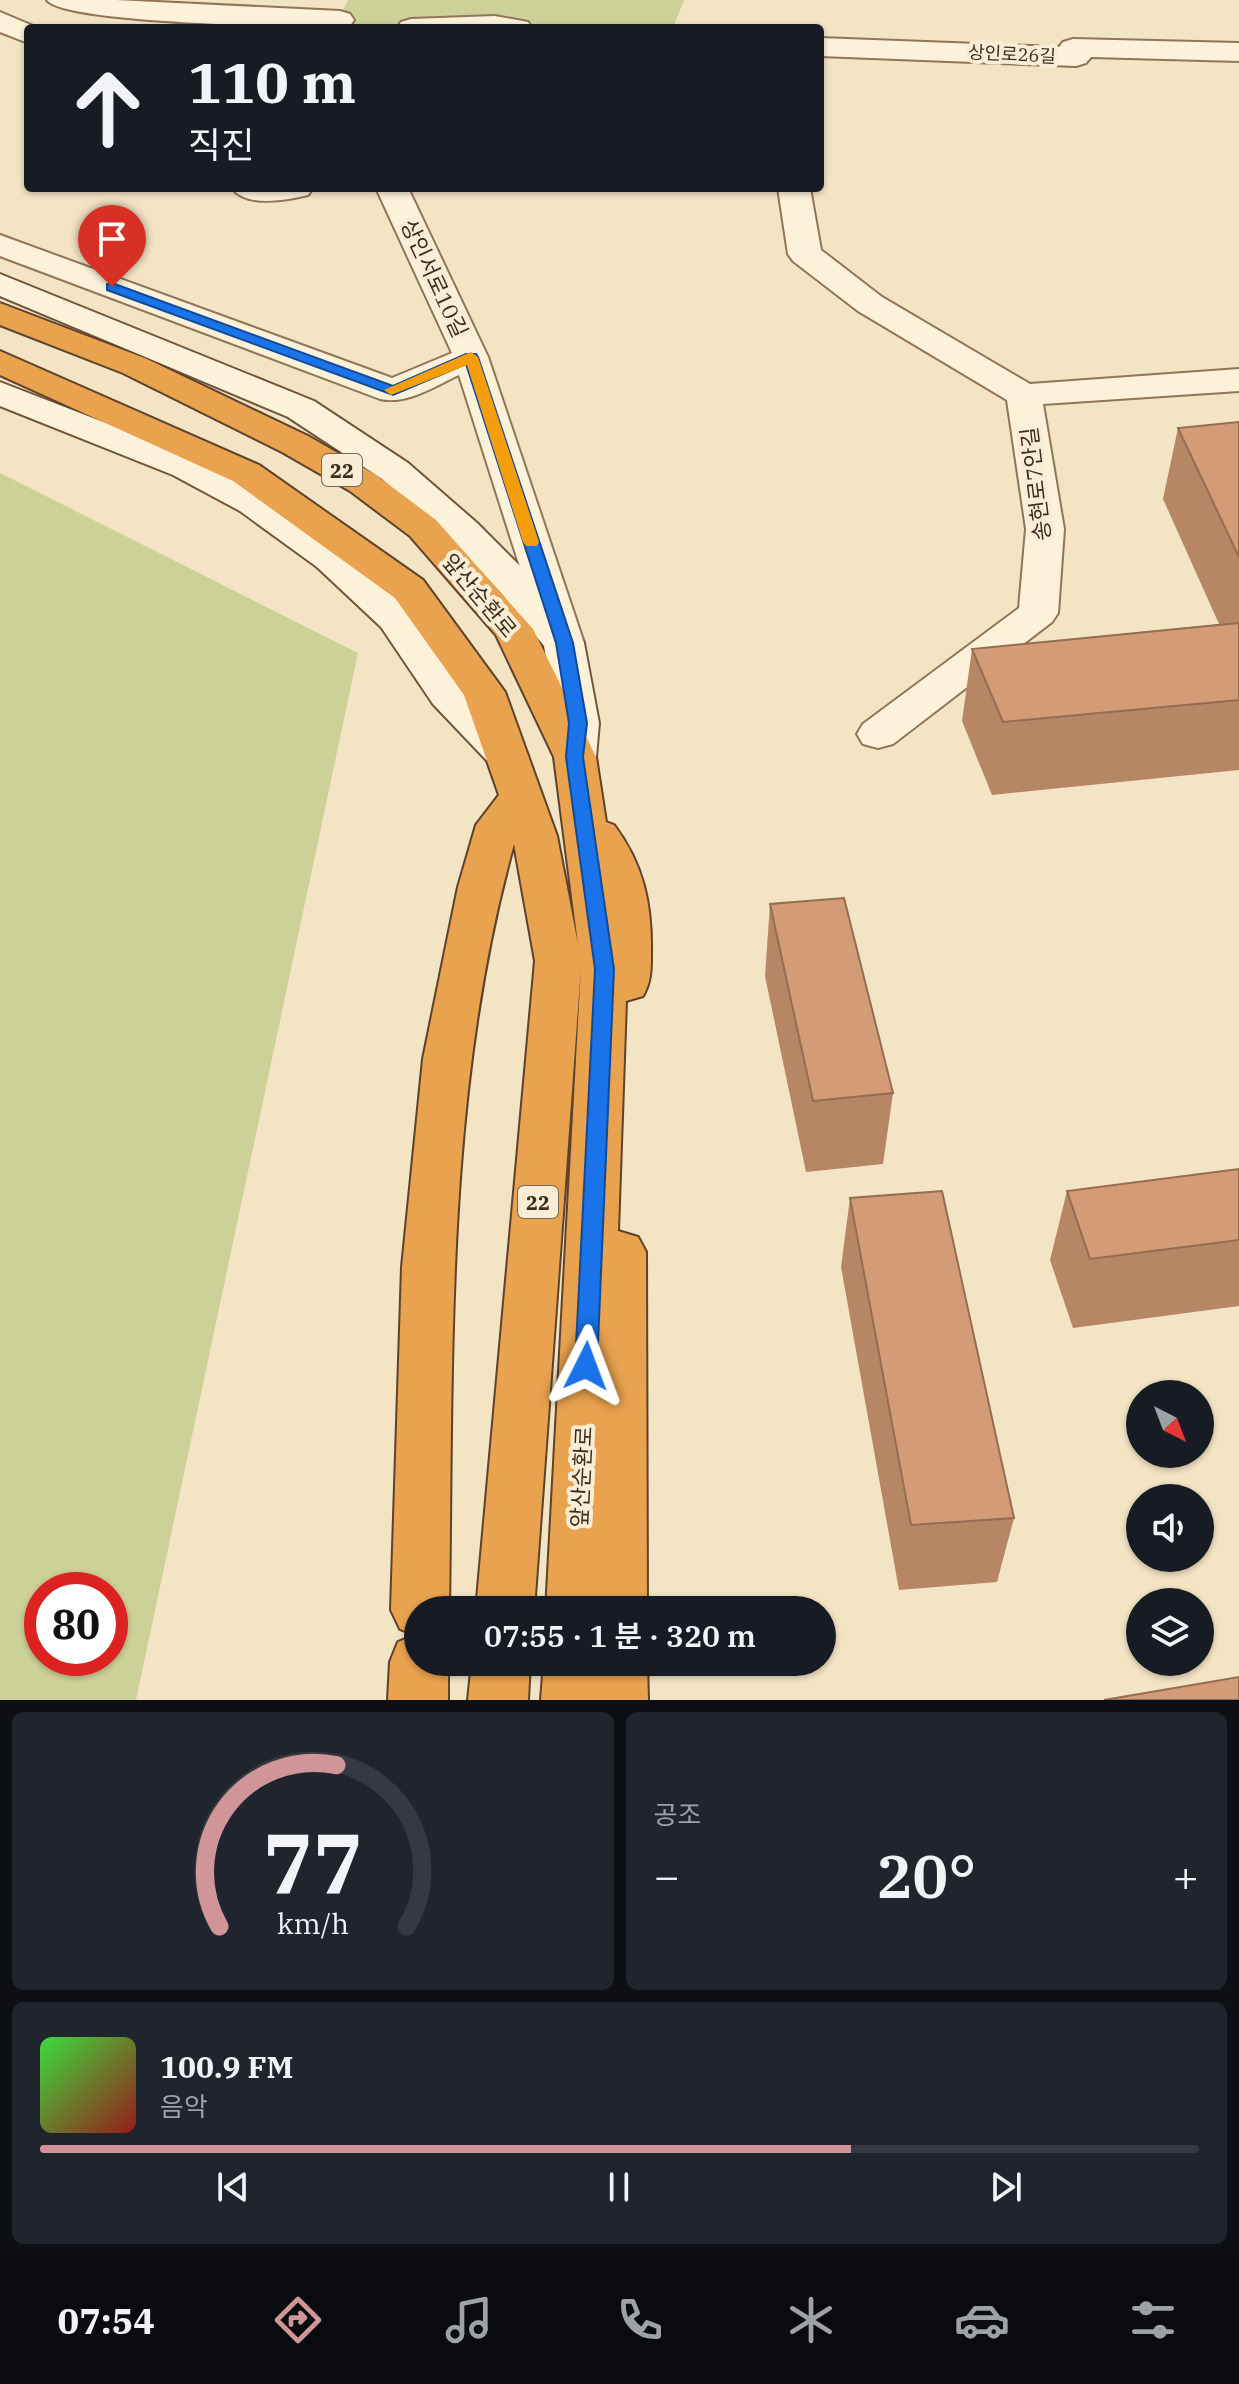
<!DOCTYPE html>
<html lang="ko">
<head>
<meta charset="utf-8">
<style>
	body { margin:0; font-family:"IBM Plex Serif","Noto Sans KR",serif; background:#20242c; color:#f1f3f6; height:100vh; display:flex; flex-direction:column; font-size:30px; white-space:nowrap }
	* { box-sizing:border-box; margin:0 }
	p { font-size:26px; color:#9ea1a6 }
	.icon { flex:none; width:44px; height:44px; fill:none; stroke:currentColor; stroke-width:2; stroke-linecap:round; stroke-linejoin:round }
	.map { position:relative; height:1700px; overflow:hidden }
	.side { display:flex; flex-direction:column; gap:12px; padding:12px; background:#0d0f14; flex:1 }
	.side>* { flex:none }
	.top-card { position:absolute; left:24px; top:24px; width:800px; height:168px; border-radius:8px; box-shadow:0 2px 6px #0004; background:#171b24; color:#f1f3f6; overflow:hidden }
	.needle { width:52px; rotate:138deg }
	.tools { position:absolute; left:1126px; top:1380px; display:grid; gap:16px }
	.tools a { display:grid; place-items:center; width:88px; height:88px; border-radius:50%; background:#171b24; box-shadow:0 2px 6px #0004; font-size:40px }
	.speed { position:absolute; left:24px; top:1572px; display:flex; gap:16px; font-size:40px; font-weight:700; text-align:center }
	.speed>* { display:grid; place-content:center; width:104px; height:104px; border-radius:50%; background:#171b24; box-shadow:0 2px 6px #0004; line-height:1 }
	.speed .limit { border:12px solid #d22; background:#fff; color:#111 }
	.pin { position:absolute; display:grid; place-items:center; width:68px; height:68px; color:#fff; margin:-82px -34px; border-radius:50% 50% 50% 0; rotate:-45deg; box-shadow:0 0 8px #0007 }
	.pin .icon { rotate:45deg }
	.me { position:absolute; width:88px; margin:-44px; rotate:3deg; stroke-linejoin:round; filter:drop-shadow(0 0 6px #0008) }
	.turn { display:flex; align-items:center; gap:28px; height:168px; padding:0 32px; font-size:36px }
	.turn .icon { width:104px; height:104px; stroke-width:2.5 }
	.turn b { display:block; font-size:56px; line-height:68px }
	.big { font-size:60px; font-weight:600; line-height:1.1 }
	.side .widget { flex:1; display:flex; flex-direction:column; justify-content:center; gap:12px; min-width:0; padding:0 28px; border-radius:12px; background:#20242c }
	.side .dial { align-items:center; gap:0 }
	.dial svg { height:208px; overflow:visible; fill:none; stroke:#363941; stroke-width:7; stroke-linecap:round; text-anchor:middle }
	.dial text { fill:#f1f3f6; stroke:none }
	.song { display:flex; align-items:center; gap:24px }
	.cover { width:96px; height:96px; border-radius:12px; background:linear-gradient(135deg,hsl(120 70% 55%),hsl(0 70% 35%)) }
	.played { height:8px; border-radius:4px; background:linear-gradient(90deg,#cf9598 70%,#363941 70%) }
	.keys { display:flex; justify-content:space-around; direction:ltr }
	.heat { display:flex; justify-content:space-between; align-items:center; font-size:44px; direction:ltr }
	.side .tiles { flex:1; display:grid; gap:12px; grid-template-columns:1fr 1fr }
	.widget:last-child { grid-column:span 2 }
	.trip { position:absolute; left:404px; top:1596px; width:432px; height:80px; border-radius:40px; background:#171b24; box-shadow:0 2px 6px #0004; font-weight:600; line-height:80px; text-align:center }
	.menu { display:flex; height:128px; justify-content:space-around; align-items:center; background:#090b0e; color:#9ea1a6 }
	.menu .icon { width:56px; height:56px }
	.menu .selected { color:#cf9598 }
	.menu b { font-size:36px; color:#f1f3f6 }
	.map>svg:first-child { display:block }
	.green { fill:#ccd297; fill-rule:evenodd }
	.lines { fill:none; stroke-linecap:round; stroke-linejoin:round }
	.street-casing { stroke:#907558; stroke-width:4 }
	.secondary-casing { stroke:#72563b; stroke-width:4 }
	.highway-casing { stroke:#5d422d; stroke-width:4 }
	.street { fill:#fcf1d9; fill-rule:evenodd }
	.secondary { fill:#fcf1d9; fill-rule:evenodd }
	.highway { fill:#e9a24e; fill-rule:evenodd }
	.wall { fill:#b68665 }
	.building { fill:#d49c76; stroke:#946d53; stroke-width:2 }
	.route { fill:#1a73e8; stroke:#114b97; stroke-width:2 }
	.slow { fill:#f59e0b }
	.labels { text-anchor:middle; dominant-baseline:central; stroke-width:8; stroke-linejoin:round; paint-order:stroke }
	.far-street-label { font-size:18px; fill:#3e2d1e; stroke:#f9eed5 }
	.shield { fill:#f9eed5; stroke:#766755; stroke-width:2 }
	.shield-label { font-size:20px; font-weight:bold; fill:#3e2d1e }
	.street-label { font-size:22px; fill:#3e2d1e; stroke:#f9eed5 }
</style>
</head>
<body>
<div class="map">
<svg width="1239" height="1700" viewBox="0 0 1239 1700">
	<rect width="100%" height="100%" fill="#f3e4c4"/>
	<path class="green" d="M 348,0 L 684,0 L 673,28 L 339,28 L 340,16 Z
		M 0,473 L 358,653 L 136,1700 L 0,1700 ZM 42,1590 L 110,1590 L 110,1658 L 42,1658 Z"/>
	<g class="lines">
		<g class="street-casing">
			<path id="street" d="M 47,0 L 116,0 L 340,11 L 350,14 L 354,20 L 350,26 L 327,28 C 287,26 63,23 47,0 Z
				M 0,12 L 38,28 L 28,28 L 28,43 L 0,32 Z
				M 495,16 L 528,22 L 532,28 L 397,28 L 401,22 L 411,19 Z
				M 820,38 L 1059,47 L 1063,42 L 1073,39 L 1239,43 L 1239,61 L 1091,57 L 1086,63 L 1076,66 L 820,56 Z
				M 232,188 L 313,188 L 308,195 C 287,200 246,208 232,188 Z
				M 376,188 L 408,188 L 488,357 L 584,643 L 578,652 L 564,656 L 550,652 L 544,643 L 459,375 C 435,386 407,405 380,399 L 0,256 L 0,235 L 392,378 L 452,353 Z
				M 778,188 L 810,188 L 821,250 L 882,297 L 1030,384 L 1239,369 L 1239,391 L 1043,404 L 1064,529 L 1058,613 L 1052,622 L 893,744 L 878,748 L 863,744 L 857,734 L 863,724 L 1019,608 L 1026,529 L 1007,400 L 858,311 L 793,261 L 788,254 Z"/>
		</g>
		<g class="secondary-casing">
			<path id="secondary" d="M 0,274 L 314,401 L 408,463 L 477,523 L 530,576 L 584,643 L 599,723 L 596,757 L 590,767 L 575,772 L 560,767 L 554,757 L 557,723 L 544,646 L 502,594 L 451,539 L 382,479 L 288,417 L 0,296 Z
				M 0,382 L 199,459 L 266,495 L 345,549 L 409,609 L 463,684 L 522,746 L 528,756 L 522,766 L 507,771 L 492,766 L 433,704 L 381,627 L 317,567 L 240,511 L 173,475 L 0,406 Z"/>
		</g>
		<g class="highway-casing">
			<path id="highway" d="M 0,303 L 147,359 L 308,436 L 376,475 L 436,520 L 533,629 L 596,757 L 606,822 L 614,825 C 644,865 652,905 651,954 C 651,970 651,982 643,996 L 626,1001 L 618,1231 L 638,1237 L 646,1252 L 647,1610 L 546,1610 L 581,967 L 534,1610 L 476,1610 L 535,961 L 514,844 C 445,1092 453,1354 449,1610 L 418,1610 L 418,1662 L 448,1662 L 448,1700 L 388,1700 L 390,1662 L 398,1642 L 415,1635 L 400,1629 L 391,1610 L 402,1267 L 423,1059 L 458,887 L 476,825 L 499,795 L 464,695 L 395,598 L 233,481 L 0,375 L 0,351 L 259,465 L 423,580 L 505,692 L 557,836 L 578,944 L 554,757 L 496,635 L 410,536 L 350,491 L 282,452 L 123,373 L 0,325 Z
				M 472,1662 L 530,1662 L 528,1700 L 468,1700 Z
				M 544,1662 L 647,1662 L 648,1700 L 541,1700 Z"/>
		</g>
		<use href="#street" class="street"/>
		<use href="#secondary" class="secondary"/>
		<use href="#highway" class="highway"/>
	</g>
	<path class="wall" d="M 1239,422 L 1239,770 L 992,795 L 962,721 L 972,649 L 1219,624 L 1163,499 L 1178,428 Z
		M 770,904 L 893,1093 L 883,1164 L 806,1172 L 765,976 Z
		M 1239,1169 L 1239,1306 L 1073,1328 L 1050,1260 L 1067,1191 Z
		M 850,1198 L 1014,1518 L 997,1582 L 899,1590 L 841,1267 Z"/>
	<path class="building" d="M 1239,422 L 1239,557 L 1178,428 Z
		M 1239,623 L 1239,700 L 1003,722 L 972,649 Z
		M 844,898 L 893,1093 L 813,1101 L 770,904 Z
		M 1239,1169 L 1239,1240 L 1090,1259 L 1067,1191 Z
		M 942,1191 L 1014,1518 L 911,1525 L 850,1198 Z
		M 1239,1677 L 1239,1700 L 1104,1700 Z"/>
	<path class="route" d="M 112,283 L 393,386 L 466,354 L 476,354 L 478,357 L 573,643 L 587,723 L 583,757 L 614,969 L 597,1366 L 594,1373 L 586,1375 L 578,1373 L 575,1366 L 595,969 L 566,757 L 569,723 L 556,643 L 466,364 L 393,395 L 107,290 L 107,284 Z"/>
	<path class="slow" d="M 471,352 L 478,357 L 539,542 L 537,546 L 526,546 L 523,542 L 467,365 L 396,393 L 391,395 L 384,390 Z"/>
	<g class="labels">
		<g class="far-street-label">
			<text transform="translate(1012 54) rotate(3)">상인로26길</text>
		</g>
		<g class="shield">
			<rect x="322" y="454" width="40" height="32" rx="6"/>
			<rect x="518" y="1186" width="40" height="32" rx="6"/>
		</g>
		<g class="shield-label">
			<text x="342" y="470">22</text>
			<text x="538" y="1202">22</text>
		</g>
		<g class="street-label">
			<text transform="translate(435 278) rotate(65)">상인서로10길</text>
			<text transform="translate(1035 484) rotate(-97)">송현로7안길</text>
			<text transform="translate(480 595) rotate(50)">앞산순환로</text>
			<text transform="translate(581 1477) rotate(-87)">앞산순환로</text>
		</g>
	</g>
</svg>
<div class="tools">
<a><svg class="needle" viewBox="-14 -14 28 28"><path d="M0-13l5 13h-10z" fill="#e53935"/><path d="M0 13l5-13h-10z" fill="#9ea1a6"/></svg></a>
<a><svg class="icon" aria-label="sound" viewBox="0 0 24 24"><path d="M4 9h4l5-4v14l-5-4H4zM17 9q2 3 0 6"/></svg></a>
<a><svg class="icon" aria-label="layers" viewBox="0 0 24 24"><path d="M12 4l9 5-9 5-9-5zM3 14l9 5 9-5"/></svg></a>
</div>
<div class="speed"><div class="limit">80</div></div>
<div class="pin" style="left:112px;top:287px;background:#d93025"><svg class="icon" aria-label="arrive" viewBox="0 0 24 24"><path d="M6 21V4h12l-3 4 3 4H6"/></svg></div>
<svg class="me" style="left:586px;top:1366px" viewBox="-20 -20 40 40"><path d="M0-17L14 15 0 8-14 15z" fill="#1a73e8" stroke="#fff" stroke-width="4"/></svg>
<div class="trip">07:55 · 1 분 · 320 m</div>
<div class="top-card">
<div class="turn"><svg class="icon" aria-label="ahead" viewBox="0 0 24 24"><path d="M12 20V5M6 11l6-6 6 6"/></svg><div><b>110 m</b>직진</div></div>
</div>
</div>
<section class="side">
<div class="tiles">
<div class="widget dial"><svg viewBox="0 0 100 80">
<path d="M14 69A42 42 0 1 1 86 69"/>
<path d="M14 69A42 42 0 0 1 59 7" stroke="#cf9598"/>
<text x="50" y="56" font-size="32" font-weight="700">77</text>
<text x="50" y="72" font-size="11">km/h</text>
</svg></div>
<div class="widget"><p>공조</p>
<div class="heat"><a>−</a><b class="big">20°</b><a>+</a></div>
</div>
<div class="widget">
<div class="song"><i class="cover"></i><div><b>100.9 FM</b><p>음악</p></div></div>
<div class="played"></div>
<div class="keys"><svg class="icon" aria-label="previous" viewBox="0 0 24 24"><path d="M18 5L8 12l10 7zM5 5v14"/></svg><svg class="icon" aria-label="pause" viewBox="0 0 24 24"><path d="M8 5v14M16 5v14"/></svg><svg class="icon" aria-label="next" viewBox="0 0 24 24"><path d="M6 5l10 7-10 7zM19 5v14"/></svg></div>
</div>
</div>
</section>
<nav class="menu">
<b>07:54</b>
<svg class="icon selected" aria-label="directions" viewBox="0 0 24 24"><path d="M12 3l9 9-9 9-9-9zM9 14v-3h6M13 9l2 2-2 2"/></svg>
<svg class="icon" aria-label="music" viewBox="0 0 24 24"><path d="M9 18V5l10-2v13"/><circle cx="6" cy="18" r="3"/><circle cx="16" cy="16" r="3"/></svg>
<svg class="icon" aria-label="phone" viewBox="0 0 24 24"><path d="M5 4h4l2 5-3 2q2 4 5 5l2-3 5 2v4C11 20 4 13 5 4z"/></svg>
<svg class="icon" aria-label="climate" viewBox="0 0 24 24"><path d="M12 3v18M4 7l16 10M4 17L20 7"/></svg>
<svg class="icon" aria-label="car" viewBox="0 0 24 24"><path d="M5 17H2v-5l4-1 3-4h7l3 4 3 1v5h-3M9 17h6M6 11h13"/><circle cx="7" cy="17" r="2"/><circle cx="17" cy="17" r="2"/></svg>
<svg class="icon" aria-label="filters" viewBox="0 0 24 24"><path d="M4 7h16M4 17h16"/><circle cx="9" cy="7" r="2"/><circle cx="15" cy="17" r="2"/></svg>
</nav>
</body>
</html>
